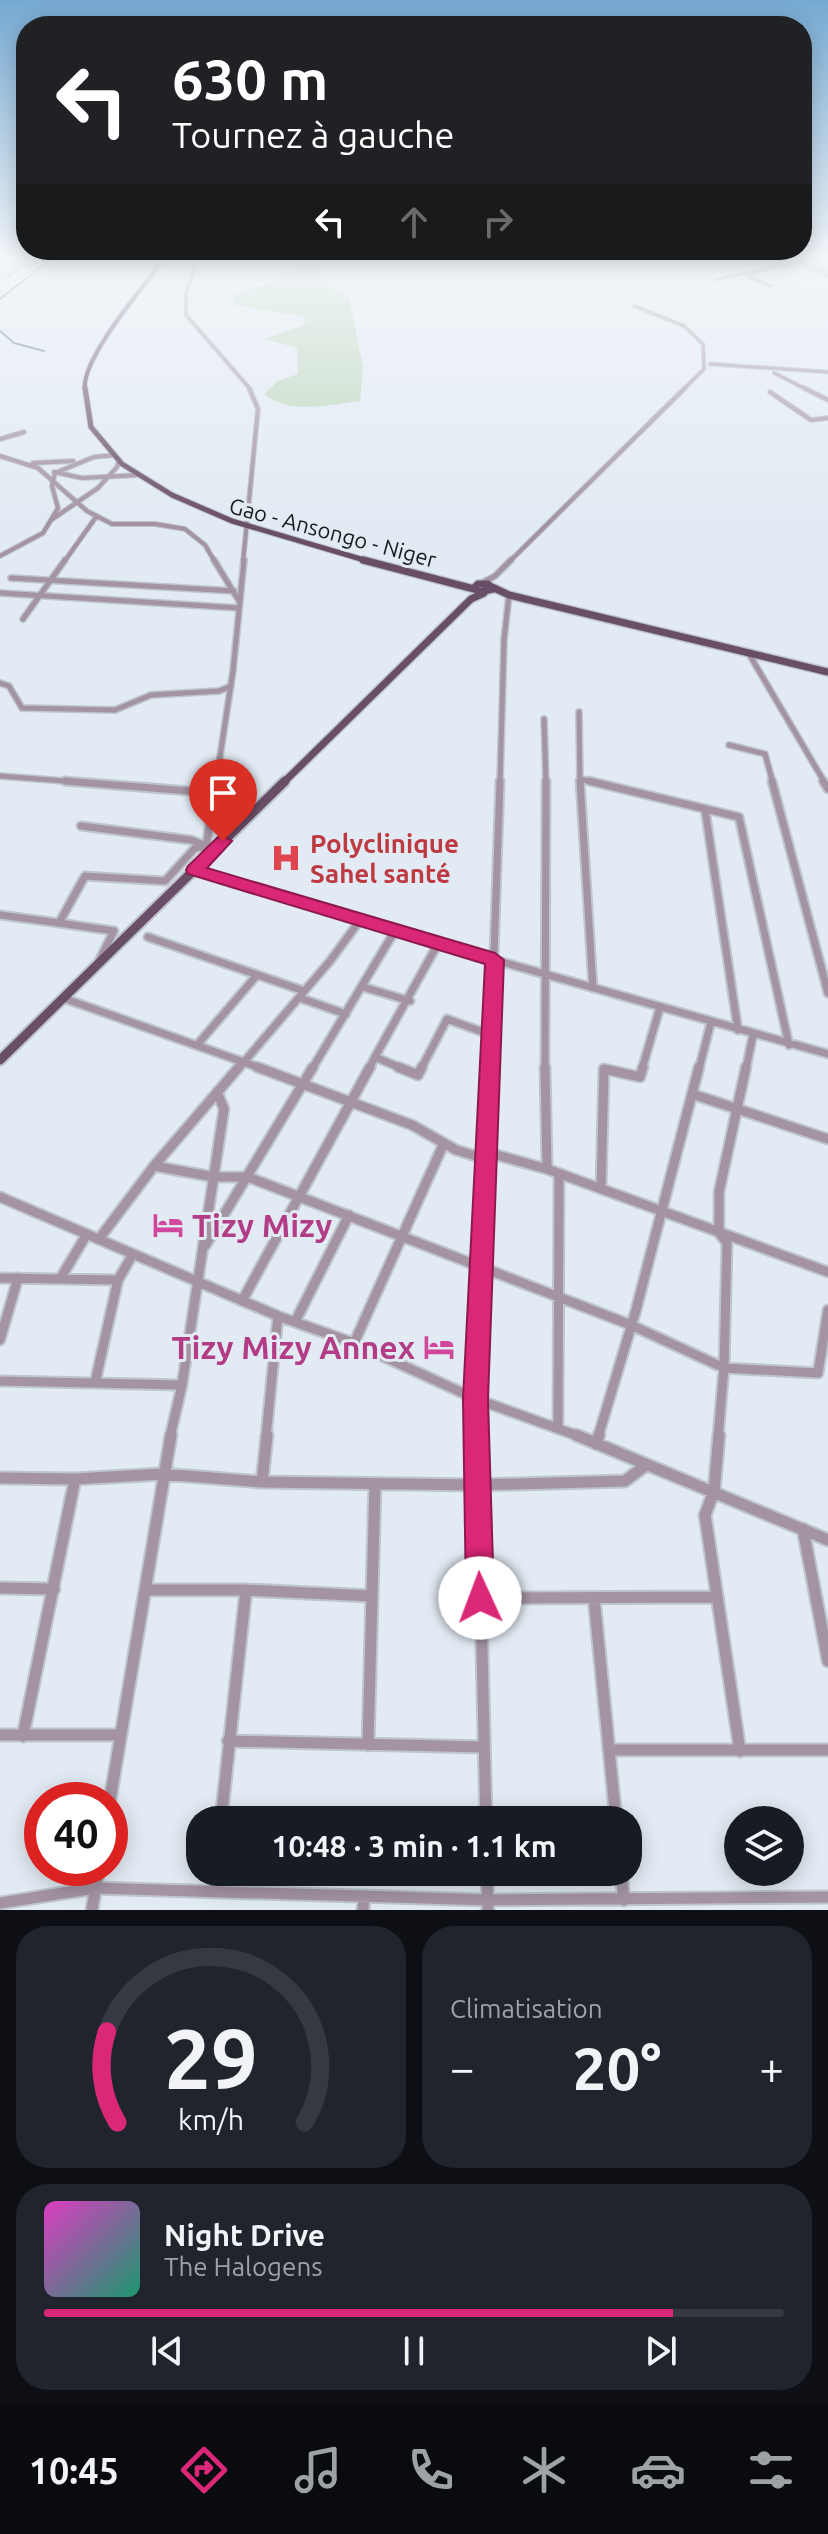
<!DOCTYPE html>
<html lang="fr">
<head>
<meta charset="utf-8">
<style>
	body { margin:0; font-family:Ubuntu,sans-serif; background:#20242c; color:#f1f3f6; height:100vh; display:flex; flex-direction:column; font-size:30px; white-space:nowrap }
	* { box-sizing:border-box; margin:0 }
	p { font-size:26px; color:#9ea1a6 }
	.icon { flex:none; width:44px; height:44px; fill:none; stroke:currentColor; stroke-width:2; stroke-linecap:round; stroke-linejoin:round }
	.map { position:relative; height:1910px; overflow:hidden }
	.details { display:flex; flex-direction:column; gap:16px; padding:16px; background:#0d0f14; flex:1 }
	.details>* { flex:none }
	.hud { position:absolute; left:16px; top:16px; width:796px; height:244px; border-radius:32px; box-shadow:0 4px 20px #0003; background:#202124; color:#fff; overflow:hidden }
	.fabs { position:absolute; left:724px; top:1806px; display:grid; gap:16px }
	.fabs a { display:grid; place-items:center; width:80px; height:80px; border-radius:50%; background:#171b24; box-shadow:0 4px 20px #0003; font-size:40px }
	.speed { position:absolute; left:24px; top:1782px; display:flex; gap:16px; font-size:40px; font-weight:700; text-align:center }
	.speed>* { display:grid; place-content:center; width:104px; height:104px; border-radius:50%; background:#171b24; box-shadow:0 4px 20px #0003; line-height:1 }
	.speed .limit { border:12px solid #d22; background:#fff; color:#111 }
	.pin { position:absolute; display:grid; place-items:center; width:68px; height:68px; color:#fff; margin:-82px -34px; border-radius:50% 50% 50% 0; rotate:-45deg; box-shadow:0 0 8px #0007 }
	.pin .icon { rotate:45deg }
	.me { position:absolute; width:88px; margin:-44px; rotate:358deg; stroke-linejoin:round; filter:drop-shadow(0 0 6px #0008) }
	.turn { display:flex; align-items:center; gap:28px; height:168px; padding:0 24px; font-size:36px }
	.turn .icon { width:104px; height:104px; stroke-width:2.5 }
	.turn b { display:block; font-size:56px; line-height:68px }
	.lanes { display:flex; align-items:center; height:76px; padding:0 24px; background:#0003; justify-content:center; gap:40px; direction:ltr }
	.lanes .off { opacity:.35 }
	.big { font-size:60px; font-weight:700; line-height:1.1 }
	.details .tile { flex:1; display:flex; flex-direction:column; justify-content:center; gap:12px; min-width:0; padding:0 28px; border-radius:32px; background:#20242c }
	.details .dial { align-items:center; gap:0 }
	.dial svg { height:208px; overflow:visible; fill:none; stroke:#363941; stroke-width:7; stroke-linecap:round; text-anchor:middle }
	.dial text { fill:#f1f3f6; stroke:none }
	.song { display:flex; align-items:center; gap:24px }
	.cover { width:96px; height:96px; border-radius:12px; background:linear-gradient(135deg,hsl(310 70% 55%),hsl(160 70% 35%)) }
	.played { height:8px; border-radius:4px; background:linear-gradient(90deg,#db2777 85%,#363941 85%) }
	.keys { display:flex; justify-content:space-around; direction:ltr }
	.heat { display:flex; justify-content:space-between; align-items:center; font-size:44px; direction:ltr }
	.details .tiles { flex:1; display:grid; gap:16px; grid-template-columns:1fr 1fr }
	.tile:last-child { grid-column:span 2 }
	.trip { position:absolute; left:186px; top:1806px; width:456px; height:80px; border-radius:32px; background:#171b24; box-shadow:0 4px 20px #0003; font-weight:700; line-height:80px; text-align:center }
	.tab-bar { display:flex; height:128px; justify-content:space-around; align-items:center; background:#090b0e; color:#9ea1a6 }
	.tab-bar .icon { width:56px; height:56px }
	.tab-bar .on { color:#db2777 }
	.tab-bar b { font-size:36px; color:#f1f3f6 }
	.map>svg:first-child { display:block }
	.green { fill:#bad4b7 }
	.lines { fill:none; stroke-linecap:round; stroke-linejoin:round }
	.stream { stroke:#527386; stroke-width:2 }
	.taxiway { fill:#8e949a; fill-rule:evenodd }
	.runway { fill:#8e949a; fill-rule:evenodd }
	.minor-far5-casing { stroke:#bec5cd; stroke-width:5 }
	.minor-far4-casing { stroke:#bec5cd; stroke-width:6 }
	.minor-far3-casing { stroke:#bec5cd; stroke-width:8 }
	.minor-far2-casing { stroke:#bec5cd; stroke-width:11 }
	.minor-far1-casing { stroke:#bec5cd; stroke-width:13 }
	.minor-casing { stroke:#bec5cd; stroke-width:15 }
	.major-far3-casing { stroke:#bec5cd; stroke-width:6 }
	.major-far2-casing { stroke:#bec5cd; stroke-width:7 }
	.major-far1-casing { stroke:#bec5cd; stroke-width:10 }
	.major-casing { stroke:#bec5cd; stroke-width:13 }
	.minor-far5 { stroke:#a494a2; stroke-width:3 }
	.minor-far4 { stroke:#a494a2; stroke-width:4 }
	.minor-far3 { stroke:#a494a2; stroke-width:5 }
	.minor-far2 { stroke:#a494a2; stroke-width:7 }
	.minor-far1 { stroke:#a494a2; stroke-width:9 }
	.minor { stroke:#a494a2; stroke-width:11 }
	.major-far3 { stroke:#694e67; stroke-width:4 }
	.major-far2 { stroke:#694e67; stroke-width:5 }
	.major-far1 { stroke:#694e67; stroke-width:7 }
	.major { stroke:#694e67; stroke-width:9 }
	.route { fill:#db2777; stroke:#8e194d; stroke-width:2 }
	.labels { text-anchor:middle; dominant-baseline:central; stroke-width:6; stroke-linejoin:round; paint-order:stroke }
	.far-street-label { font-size:22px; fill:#191c1f; stroke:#e2eaf3 }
	.health-label { font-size:26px; font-weight:bold; fill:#be3a42; stroke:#e2eaf3; text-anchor:start }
	.near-hotel-label { font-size:32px; font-weight:bold; fill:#b23c85; stroke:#e2eaf3; text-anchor:start }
</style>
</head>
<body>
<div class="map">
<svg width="828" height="1910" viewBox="0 0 828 1910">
	<rect width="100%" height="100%" fill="#e2eaf3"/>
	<path class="green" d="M 256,256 L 334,256 L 316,277 L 349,298 L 363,367 L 360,401 C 328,405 290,415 264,394 L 278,381 L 298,374 L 297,348 L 264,339 L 304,325 L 306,317 L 234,305 L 234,293 L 276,282 L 295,268 Z"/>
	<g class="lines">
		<path class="stream" d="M 0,299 L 55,256
			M 0,331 L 14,343 L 44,351"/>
		<path class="taxiway" d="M 785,262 L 811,266 L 785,266 L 752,275 L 772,285 L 770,288 L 748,279 L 745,275 L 717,281 L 714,279 Z"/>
		<path class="runway" d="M 769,256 L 793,256 L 828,268 L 828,278 Z"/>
		<g class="minor-far5-casing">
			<path id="minor-far5" d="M 199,256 L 186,293 L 186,315 L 251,390
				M 8,276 L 36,256
				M 634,306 L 684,326 L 703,344 L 704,369 L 683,390
				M 710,364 L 828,372
				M 774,373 L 808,390"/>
		</g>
		<g class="minor-far4-casing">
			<path id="minor-far4" d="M 804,388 L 828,400
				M 770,392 L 811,420 L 828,418
				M 0,439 L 24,432
				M 0,456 L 38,468 L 87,511 L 112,524 L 155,524 L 185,529 L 205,545 L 215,562
				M 33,463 L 73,461
				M 54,472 L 82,478 L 139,475
				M 52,518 L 58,508 L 52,486 L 55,473 L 94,457 L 115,455
				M 0,556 L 43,533 L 51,520 L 98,488 L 117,467 L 119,460
				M 64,562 L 96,517
				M 243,562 L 258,409 L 249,388
				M 509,562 L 685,388"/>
		</g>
		<g class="minor-far3-casing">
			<path id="minor-far3" d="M 214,560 L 239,601
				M 11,578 L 234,591
				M 482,583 L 495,576 L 511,560
				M 0,593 L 239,608
				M 23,619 L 65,560
				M 749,654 L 825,783
				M 0,683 L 9,686 L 22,708 L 115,710 L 151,695 L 219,691 L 231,686
				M 579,712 L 580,783
				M 544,719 L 546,783
				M 729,745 L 765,754 L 773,783
				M 0,776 L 90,783
				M 580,779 L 597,783
				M 216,783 L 233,671 L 244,560
				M 500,783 L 504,640 L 509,595"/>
		</g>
		<g class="minor-far2-casing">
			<path id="minor-far2" d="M 65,781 L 214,793
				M 580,781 L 593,988
				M 589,781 L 739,817 L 789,1045
				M 772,781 L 828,993
				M 823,781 L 828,789
				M 705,809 L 738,1030
				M 81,826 L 191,840 L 204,845
				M 204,861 L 216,781
				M 194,870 L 495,960 L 828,1054
				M 0,915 L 59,923 L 85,876 L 165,881 L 195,848 L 206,846
				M 59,923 L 114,931 L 99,961
				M 148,937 L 304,991
				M 363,987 L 410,1001
				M 63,998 L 263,1069
				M 300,998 L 346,1014
				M 197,1045 L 257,975
				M 375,1057 L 439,942
				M 238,1069 L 330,961 L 361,919
				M 312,1069 L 396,929
				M 369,1069 L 375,1057 L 403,1069
				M 421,1069 L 447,1019 L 491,1035
				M 490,1069 L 500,781
				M 545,1069 L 546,781
				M 642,1069 L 660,1007
				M 699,1069 L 711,1022
				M 746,1069 L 753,1035"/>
		</g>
		<g class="minor-far1-casing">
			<path id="minor-far1" d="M 257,1067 L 412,1125 L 456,1150 L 486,1159
				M 398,1067 L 418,1075 L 422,1067
				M 545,1067 L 547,1169
				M 692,1094 L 828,1139
				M 486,1152 L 547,1169 L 828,1272
				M 154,1166 L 214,1177 L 248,1177 L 631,1325 L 724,1368 L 818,1373 L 828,1310
				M 601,1189 L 604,1069 L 640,1077 L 643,1067
				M 0,1197 L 278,1316 L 354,1343 L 476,1399 L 581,1437
				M 99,1239 L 154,1166 L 239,1067
				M 205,1246 L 313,1067
				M 0,1278 L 118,1280
				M 60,1279 L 87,1234
				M 242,1301 L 370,1067
				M 295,1322 L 349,1215
				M 0,1340 L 18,1278
				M 354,1343 L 444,1143
				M 0,1381 L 182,1385
				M 95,1383 L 118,1280 L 133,1254
				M 558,1427 L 559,1174
				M 170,1437 L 182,1385 L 224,1109 L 217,1092
				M 266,1437 L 278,1316
				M 477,1437 L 490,1067
				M 598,1437 L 636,1310 L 699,1067
				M 718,1437 L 724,1368 L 727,1243 L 719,1233 L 719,1192 L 746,1067"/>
		</g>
		<g class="minor-casing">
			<path id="minor" d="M 477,1435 L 486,1820
				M 576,1435 L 828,1540
				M 719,1435 L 714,1491 L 705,1515 L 740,1751
				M 596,1444 L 599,1435
				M 0,1478 L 75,1479 L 162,1474 L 262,1482 L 477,1485 L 625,1481 L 646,1465
				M 262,1482 L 267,1435
				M 803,1529 L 828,1661
				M 0,1588 L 54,1589
				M 145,1590 L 246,1590 L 372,1596
				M 480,1598 L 715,1597
				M 594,1598 L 616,1820
				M 0,1735 L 121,1735
				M 23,1736 L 75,1479
				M 228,1741 L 484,1747
				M 368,1745 L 375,1484
				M 609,1750 L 828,1750
				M 110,1800 L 171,1435
				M 221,1820 L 246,1590
				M 487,1872 L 488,1910
				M 621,1872 L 624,1900
				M 214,1891 L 216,1872
				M 0,1903 L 95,1888 L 488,1900 L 828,1897
				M 92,1910 L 99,1868
				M 363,1910 L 364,1897"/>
		</g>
		<g class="major-far3-casing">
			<path id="major-far3" d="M 85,390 C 80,359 147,283 166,256"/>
		</g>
		<g class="major-far2-casing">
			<path id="major-far2" d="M 85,388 L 91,427 L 122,464 L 172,495 L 232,521 L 371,562"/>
		</g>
		<g class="major-far1-casing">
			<path id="major-far1" d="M 363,560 L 474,589
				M 478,584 L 488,584 L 493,589 L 479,592 L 474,588 Z
				M 492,587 L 509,595 L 828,672
				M 283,783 L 471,599 L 484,593"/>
		</g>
		<g class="major-casing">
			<path id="major" d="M 0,1060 L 285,781"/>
		</g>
		<use href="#minor-far5" class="minor-far5"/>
		<use href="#minor-far4" class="minor-far4"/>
		<use href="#minor-far3" class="minor-far3"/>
		<use href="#minor-far2" class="minor-far2"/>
		<use href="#minor-far1" class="minor-far1"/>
		<use href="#minor" class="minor"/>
		<use href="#major-far3" class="major-far3"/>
		<use href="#major-far2" class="major-far2"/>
		<use href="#major-far1" class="major-far1"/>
		<use href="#major" class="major"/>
	</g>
	<linearGradient id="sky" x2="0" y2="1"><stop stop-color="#76a9d2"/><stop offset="0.49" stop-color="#f2f6fa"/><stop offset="1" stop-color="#f2f6fa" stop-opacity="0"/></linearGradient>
	<rect width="828" height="523" fill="url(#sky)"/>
	<path class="route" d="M 223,836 L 232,841 L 207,868 L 495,953 L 504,960 L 488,1399 L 494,1598 L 490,1608 L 480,1612 L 470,1608 L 466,1598 L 463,1399 L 485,964 L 188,874 L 186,870 L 188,866 L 218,837 Z"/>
	<defs>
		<g id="hospital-bare" transform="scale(2.4)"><path d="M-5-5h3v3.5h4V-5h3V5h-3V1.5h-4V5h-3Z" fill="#e0444e" stroke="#e2eaf3" stroke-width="2.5" paint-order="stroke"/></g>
		<g id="hotel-bare" transform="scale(2.4)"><path d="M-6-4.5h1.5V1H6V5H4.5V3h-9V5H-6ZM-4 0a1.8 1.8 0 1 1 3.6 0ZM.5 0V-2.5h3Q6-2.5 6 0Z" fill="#d1479c" stroke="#e2eaf3" stroke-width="2.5" paint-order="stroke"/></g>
	</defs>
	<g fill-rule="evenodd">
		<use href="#hospital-bare" x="286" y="858"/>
		<use href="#hotel-bare" x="168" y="1225"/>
		<use href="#hotel-bare" x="439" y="1347"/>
	</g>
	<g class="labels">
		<g class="far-street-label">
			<text transform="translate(333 532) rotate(15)">Gao - Ansongo - Niger</text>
		</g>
		<g class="health-label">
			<text x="310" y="843">Polyclinique<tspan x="310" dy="30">Sahel santé</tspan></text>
		</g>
		<g class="near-hotel-label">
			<text x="192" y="1225">Tizy Mizy</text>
			<text x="415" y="1347" text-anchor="end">Tizy Mizy Annex</text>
		</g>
	</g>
</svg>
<div class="fabs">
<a><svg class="icon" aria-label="layers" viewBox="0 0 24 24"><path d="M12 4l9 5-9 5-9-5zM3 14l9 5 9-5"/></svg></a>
</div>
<div class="speed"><div class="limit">40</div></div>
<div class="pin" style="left:223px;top:841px;background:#d93025"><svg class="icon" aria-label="arrive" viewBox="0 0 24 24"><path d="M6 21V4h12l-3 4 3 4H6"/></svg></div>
<svg class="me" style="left:480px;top:1598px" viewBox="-20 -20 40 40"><circle r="19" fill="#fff"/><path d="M0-13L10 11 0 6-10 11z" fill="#db2777"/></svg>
<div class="trip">10:48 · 3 min · 1.1 km</div>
<div class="hud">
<div class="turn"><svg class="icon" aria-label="left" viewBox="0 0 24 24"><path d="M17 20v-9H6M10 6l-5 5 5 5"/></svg><div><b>630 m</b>Tournez à gauche</div></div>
<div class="lanes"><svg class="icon" aria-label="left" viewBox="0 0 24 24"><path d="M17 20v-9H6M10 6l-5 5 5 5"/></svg><svg class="icon off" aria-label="ahead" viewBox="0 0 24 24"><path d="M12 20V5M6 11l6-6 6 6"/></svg><svg class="icon off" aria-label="right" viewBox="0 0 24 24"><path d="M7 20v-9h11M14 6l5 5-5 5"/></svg></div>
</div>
</div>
<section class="details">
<div class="tiles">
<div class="tile dial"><svg viewBox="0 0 100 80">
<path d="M14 69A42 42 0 1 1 86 69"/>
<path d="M14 69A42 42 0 0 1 10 34" stroke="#db2777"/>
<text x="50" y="56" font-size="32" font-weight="700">29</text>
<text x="50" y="72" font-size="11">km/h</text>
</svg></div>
<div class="tile"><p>Climatisation</p>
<div class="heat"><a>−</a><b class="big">20°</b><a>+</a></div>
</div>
<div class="tile">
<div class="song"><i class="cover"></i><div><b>Night Drive</b><p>The Halogens</p></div></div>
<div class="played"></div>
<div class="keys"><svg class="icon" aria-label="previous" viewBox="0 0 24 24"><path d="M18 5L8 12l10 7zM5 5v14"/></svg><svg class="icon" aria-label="pause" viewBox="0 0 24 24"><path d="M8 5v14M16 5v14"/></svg><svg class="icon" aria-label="next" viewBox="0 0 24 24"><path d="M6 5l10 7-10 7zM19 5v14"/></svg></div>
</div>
</div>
</section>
<nav class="tab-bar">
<b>10:45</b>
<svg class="icon on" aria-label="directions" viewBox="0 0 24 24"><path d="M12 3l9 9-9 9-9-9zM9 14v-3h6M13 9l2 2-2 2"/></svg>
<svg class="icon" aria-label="music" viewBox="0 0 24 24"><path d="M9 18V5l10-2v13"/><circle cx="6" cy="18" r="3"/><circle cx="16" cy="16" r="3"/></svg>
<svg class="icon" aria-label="phone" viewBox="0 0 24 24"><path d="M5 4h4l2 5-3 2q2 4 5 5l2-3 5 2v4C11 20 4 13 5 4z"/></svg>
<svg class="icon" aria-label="climate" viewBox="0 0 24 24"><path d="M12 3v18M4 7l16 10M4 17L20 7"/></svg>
<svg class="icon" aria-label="car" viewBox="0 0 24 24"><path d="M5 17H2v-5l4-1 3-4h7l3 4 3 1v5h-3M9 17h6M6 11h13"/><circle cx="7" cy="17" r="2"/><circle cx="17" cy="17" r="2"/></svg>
<svg class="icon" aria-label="filters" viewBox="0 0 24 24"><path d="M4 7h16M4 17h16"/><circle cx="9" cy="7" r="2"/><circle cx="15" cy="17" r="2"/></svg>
</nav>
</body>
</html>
